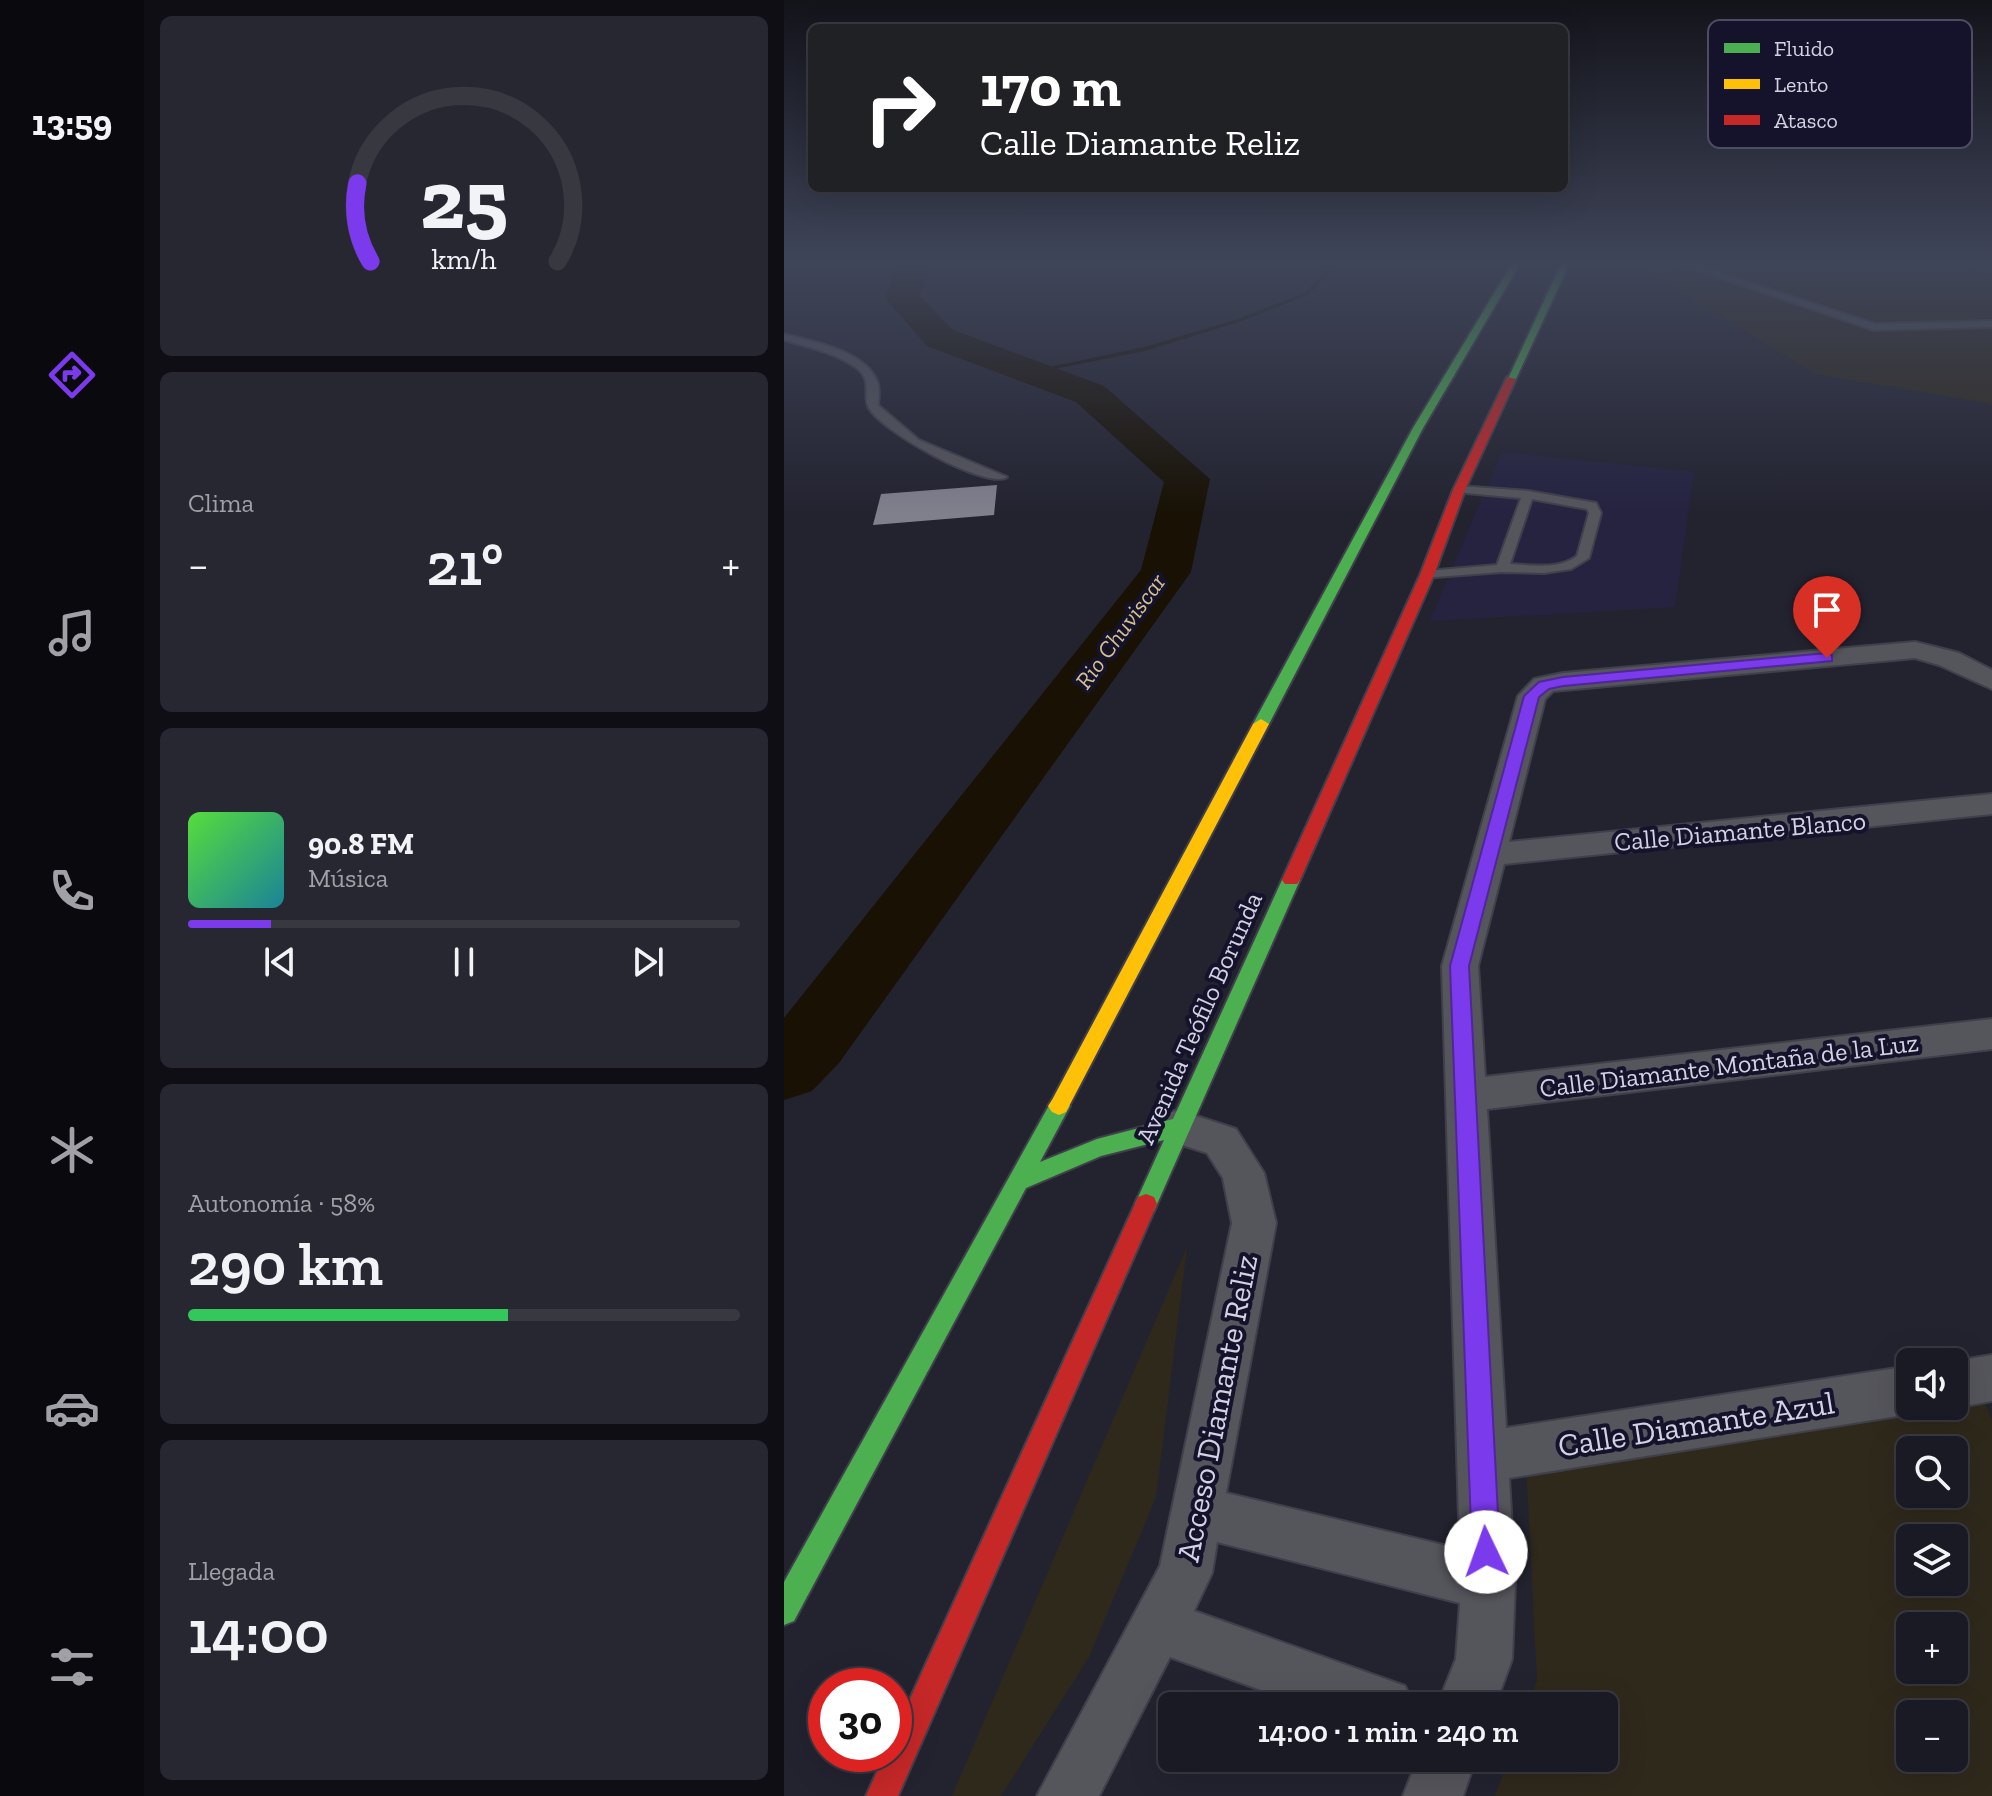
<!DOCTYPE html>
<html lang="es">
<head>
<meta charset="utf-8">
<style>
	body { margin:0; font-family:"Zilla Slab",serif; background:#272731; color:#f1f3f6; height:100vh; display:flex; flex-direction:column; font-size:30px; white-space:nowrap }
	* { box-sizing:border-box; margin:0 }
	p { font-size:26px; color:#9fa1a6 }
	.icon { flex:none; width:44px; height:44px; fill:none; stroke:currentColor; stroke-width:2; stroke-linecap:round; stroke-linejoin:round }
	.map { position:relative; flex:1; overflow:hidden }
	.sheet { display:flex; flex-direction:column; gap:16px; padding:16px; background:#0e0e14; width:640px }
	.sheet>* { flex:none }
	.banner { position:absolute; left:24px; top:24px; width:760px; height:168px; border-radius:12px; box-shadow:0 8px 32px #0002,0 0 0 2px #383841; background:#202124; color:#fff; overflow:hidden }
	.controls { position:absolute; left:1112px; top:1348px; display:grid; gap:16px }
	.controls a { display:grid; place-items:center; width:72px; height:72px; border-radius:12px; background:#1a1a24; box-shadow:0 8px 32px #0002,0 0 0 2px #383841; font-size:40px }
	.speed { position:absolute; left:24px; top:1668px; display:flex; gap:16px; font-size:40px; font-weight:700; text-align:center }
	.speed>* { display:grid; place-content:center; width:104px; height:104px; border-radius:50%; background:#1a1a24; box-shadow:0 8px 32px #0002,0 0 0 2px #383841; line-height:1 }
	.speed .limit { border:12px solid #d22; background:#fff; color:#111 }
	.pin { position:absolute; display:grid; place-items:center; width:68px; height:68px; color:#fff; margin:-82px -34px; border-radius:50% 50% 50% 0; rotate:-45deg; box-shadow:0 0 8px #0007 }
	.pin .icon { rotate:45deg }
	.me { position:absolute; width:88px; margin:-44px; rotate:357deg; stroke-linejoin:round; filter:drop-shadow(0 0 6px #0008) }
	.turn { display:flex; align-items:center; gap:28px; height:168px; padding:0 40px; font-size:36px }
	.turn .icon { width:104px; height:104px; stroke-width:2.5 }
	.turn b { display:block; font-size:56px; line-height:68px }
	.big { font-size:60px; font-weight:600; line-height:1.1 }
	.sheet .card { flex:1; display:flex; flex-direction:column; justify-content:center; gap:12px; min-width:0; padding:0 28px; border-radius:12px; background:#272731 }
	.sheet .dial { align-items:center; gap:0 }
	.dial svg { height:208px; overflow:visible; fill:none; stroke:#383841; stroke-width:7; stroke-linecap:round; text-anchor:middle }
	.dial text { fill:#f1f3f6; stroke:none }
	.song { display:flex; align-items:center; gap:24px }
	.cover { width:96px; height:96px; border-radius:12px; background:linear-gradient(135deg,hsl(110 70% 55%),hsl(190 70% 35%)) }
	.played { height:8px; border-radius:4px; background:linear-gradient(90deg,#7c3aed 15%,#383841 15%) }
	.keys { display:flex; justify-content:space-around; direction:ltr }
	.heat { display:flex; justify-content:space-between; align-items:center; font-size:44px; direction:ltr }
	.charge { height:12px; border-radius:6px; background:linear-gradient(90deg,#34c759 58%,#383841 0) }
	.trip { position:absolute; left:374px; top:1692px; width:460px; height:80px; border-radius:12px; background:#1a1a24; box-shadow:0 8px 32px #0002,0 0 0 2px #383841; font-weight:600; line-height:80px; text-align:center }
	main { display:flex; flex:1; min-height:0 }
	.menu { display:flex; flex-direction:column; width:144px; justify-content:space-around; align-items:center; background:#0a0a0e; color:#9fa1a6 }
	.menu .icon { width:56px; height:56px }
	.menu .selected { color:#7c3aed }
	.menu b { font-size:36px; color:#f1f3f6 }
	.map>svg:first-child { display:block }
	.built { fill:#252340 }
	.green { fill:#2f291c; fill-rule:evenodd }
	.lines { fill:none; stroke-linecap:round; stroke-linejoin:round }
	.stream { fill:#181104; fill-rule:evenodd }
	.river { fill:#181104; fill-rule:evenodd }
	.building { fill:#80808d }
	.lane-casing { stroke:#40404c; stroke-width:4 }
	.street-casing { stroke:#40404c; stroke-width:4 }
	.fast-casing { stroke:#40404c; stroke-width:4 }
	.slow-casing { stroke:#40404c; stroke-width:4 }
	.jam-casing { stroke:#40404c; stroke-width:4 }
	.path { stroke:#55555c; stroke-width:3; stroke-dasharray:4 2; stroke-linecap:butt }
	.lane { fill:#55555c; fill-rule:evenodd }
	.street { fill:#55555c; fill-rule:evenodd }
	.fast { fill:#4caf50; fill-rule:evenodd }
	.slow { fill:#ffc107; fill-rule:evenodd }
	.jam { fill:#c62828; fill-rule:evenodd }
	.route { fill:#7c3aed; stroke:#51269a; stroke-width:2 }
	.labels { text-anchor:middle; dominant-baseline:central; stroke-width:8; stroke-linejoin:round; paint-order:stroke }
	.far-water-label { font-size:24px; font-style:italic; fill:#d5c08e; stroke:#15132b }
	.street-label { font-size:26px; fill:#d2d2e3; stroke:#15132b }
	.near-street-label { font-size:32px; fill:#d2d2e3; stroke:#15132b }
	.key { fill:#15132b; stroke:#4e4c62; stroke-width:2 }
	.key-label { font-size:22px; fill:#d2d2e3 }
</style>
</head>
<body>
<main>
<nav class="menu">
<b>13:59</b>
<svg class="icon selected" aria-label="directions" viewBox="0 0 24 24"><path d="M12 3l9 9-9 9-9-9zM9 14v-3h6M13 9l2 2-2 2"/></svg>
<svg class="icon" aria-label="music" viewBox="0 0 24 24"><path d="M9 18V5l10-2v13"/><circle cx="6" cy="18" r="3"/><circle cx="16" cy="16" r="3"/></svg>
<svg class="icon" aria-label="phone" viewBox="0 0 24 24"><path d="M5 4h4l2 5-3 2q2 4 5 5l2-3 5 2v4C11 20 4 13 5 4z"/></svg>
<svg class="icon" aria-label="climate" viewBox="0 0 24 24"><path d="M12 3v18M4 7l16 10M4 17L20 7"/></svg>
<svg class="icon" aria-label="car" viewBox="0 0 24 24"><path d="M5 17H2v-5l4-1 3-4h7l3 4 3 1v5h-3M9 17h6M6 11h13"/><circle cx="7" cy="17" r="2"/><circle cx="17" cy="17" r="2"/></svg>
<svg class="icon" aria-label="filters" viewBox="0 0 24 24"><path d="M4 7h16M4 17h16"/><circle cx="9" cy="7" r="2"/><circle cx="15" cy="17" r="2"/></svg>
</nav>
<section class="sheet">
<div class="card dial"><svg viewBox="0 0 100 80">
<path d="M14 69A42 42 0 1 1 86 69"/>
<path d="M14 69A42 42 0 0 1 9 39" stroke="#7c3aed"/>
<text x="50" y="56" font-size="32" font-weight="700">25</text>
<text x="50" y="72" font-size="11">km/h</text>
</svg></div>
<div class="card"><p>Clima</p>
<div class="heat"><a>−</a><b class="big">21°</b><a>+</a></div>
</div>
<div class="card">
<div class="song"><i class="cover"></i><div><b>90.8 FM</b><p>Música</p></div></div>
<div class="played"></div>
<div class="keys"><svg class="icon" aria-label="previous" viewBox="0 0 24 24"><path d="M18 5L8 12l10 7zM5 5v14"/></svg><svg class="icon" aria-label="pause" viewBox="0 0 24 24"><path d="M8 5v14M16 5v14"/></svg><svg class="icon" aria-label="next" viewBox="0 0 24 24"><path d="M6 5l10 7-10 7zM19 5v14"/></svg></div>
</div>
<div class="card"><p>Autonomía · 58%</p><b class="big">290 km</b><div class="charge"></div></div>
<div class="card"><p>Llegada</p><b class="big">14:00</b></div>
</section>
<div class="map">
<svg width="1208" height="1796" viewBox="0 0 1208 1796">
	<rect width="100%" height="100%" fill="#232330"/>
	<path class="built" d="M 718,452 L 910,472 L 891,607 L 646,621 Z"/>
	<path class="green" d="M 805,262 L 1208,262 L 1208,404 L 1032,374 L 860,270 Z
		M 403,1247 L 372,1497 L 305,1657 L 217,1796 L 168,1796 Z
		M 1198,1397 L 1208,1420 L 1208,1796 L 711,1796 L 725,1758 L 820,1758 L 820,1706 L 743,1706 L 753,1681 L 742,1463 L 1134,1406 L 1170,1406 ZM 1126,1450 L 1170,1450 L 1170,1494 L 1126,1494 ZM 1126,1538 L 1170,1538 L 1170,1582 L 1126,1582 ZM 1126,1626 L 1170,1626 L 1170,1670 L 1126,1670 ZM 1126,1714 L 1170,1714 L 1170,1758 L 1126,1758 Z"/>
	<g class="lines">
		<path class="stream" d="M 534,262 L 541,262 L 549,270 L 524,295 L 458,321 L 361,351 L 245,374 L 242,372 L 360,347 L 454,319 L 520,293 L 543,270 Z"/>
		<path class="river" d="M 115,262 L 147,262 L 136,296 L 169,330 L 320,386 L 426,479 L 407,572 L 55,1063 L 28,1091 L 0,1100 L 0,1018 L 357,570 L 380,482 L 292,402 L 143,346 L 101,298 Z"/>
	</g>
	<path class="building" d="M 213,485 L 210,515 L 89,525 L 97,494 Z"/>
	<g class="lines">
		<g class="lane-casing">
			<path id="lane" d="M 890,262 L 903,262 L 1091,324 L 1208,321 L 1208,327 L 1090,330 Z
				M 0,334 C 29,342 80,350 93,381 C 96,388 95,397 94,405 L 135,440 L 223,477 C 203,490 98,432 85,408 C 78,395 89,382 74,369 C 53,353 25,347 0,340 Z
				M 675,486 L 744,491 L 812,503 L 817,513 L 805,558 L 787,569 L 760,573 L 718,572 L 638,578 L 638,572 L 643,571 L 713,565 L 737,498 L 671,492 L 671,488 ZM 748,499 L 803,509 L 805,513 L 793,556 C 774,570 748,565 726,564 Z"/>
		</g>
		<g class="street-casing">
			<path id="street" d="M 1131,642 L 1175,653 L 1208,670 L 1208,689 L 1155,665 L 1131,658 L 769,691 L 761,699 L 725,842 L 1208,794 L 1208,814 L 720,864 L 694,966 L 701,1077 L 1208,1019 L 1208,1049 L 703,1109 L 722,1428 L 1126,1366 L 1126,1406 L 1143,1407 L 1126,1414 L 725,1478 L 731,1583 L 728,1659 L 711,1706 L 653,1706 L 672,1659 L 676,1603 L 433,1542 L 428,1573 L 410,1611 L 621,1686 L 630,1706 L 521,1706 L 386,1657 L 315,1796 L 253,1796 L 376,1566 L 448,1223 L 439,1178 L 423,1153 L 380,1139 L 374,1127 L 380,1115 L 394,1110 L 452,1129 L 480,1173 L 492,1223 L 442,1493 L 676,1549 L 658,966 L 734,696 L 750,679 L 779,673 Z
				M 1208,1355 L 1208,1401 L 1170,1408 L 1166,1406 L 1170,1406 L 1170,1362 L 1166,1362 Z
				M 634,1758 L 692,1758 L 679,1796 L 619,1796 Z"/>
		</g>
		<g class="fast-casing">
			<path id="fast" d="M 729,262 L 737,262 L 639,428 L 485,724 L 482,727 L 472,727 L 469,724 L 629,428 Z
				M 778,262 L 786,262 L 732,379 L 723,381 Z
				M 507,874 L 516,880 L 370,1211 L 362,1214 L 354,1211 L 351,1204 L 380,1140 L 317,1156 L 242,1188 L 10,1621 L 0,1625 L 0,1582 L 268,1100 L 275,1097 L 282,1100 L 286,1106 L 256,1162 L 313,1139 L 389,1119 L 498,880 Z"/>
		</g>
		<g class="slow-casing">
			<path id="slow" d="M 477,719 L 485,724 L 282,1112 L 275,1115 L 268,1112 L 264,1106 L 268,1100 L 469,724 Z"/>
		</g>
		<g class="jam-casing">
			<path id="jam" d="M 723,377 L 732,379 L 681,490 L 650,575 L 516,880 L 513,884 L 501,884 L 498,880 L 636,575 L 669,490 Z
				M 362,1194 L 370,1197 L 373,1204 L 114,1796 L 82,1796 L 101,1754 L 110,1754 L 110,1734 L 351,1204 L 354,1197 Z"/>
		</g>
		<path class="path" d="M 1179,262 L 1208,273"/>
		<use href="#lane" class="lane"/>
		<use href="#street" class="street"/>
		<use href="#fast" class="fast"/>
		<use href="#slow" class="slow"/>
		<use href="#jam" class="jam"/>
	</g>
	<linearGradient id="sky" x2="0" y2="1"><stop stop-color="#13131a"/><stop offset="0.51" stop-color="#3f4559"/><stop offset="1" stop-color="#3f4559" stop-opacity="0"/></linearGradient>
	<rect width="1208" height="514" fill="url(#sky)"/>
	<path class="route" d="M 1043,653 L 1048,655 L 1048,661 L 779,686 L 765,689 L 755,697 L 685,966 L 716,1552 L 712,1562 L 702,1566 L 692,1562 L 688,1552 L 666,966 L 740,696 L 755,682 L 779,677 Z"/>
	<g class="labels">
		<g class="far-water-label">
			<text transform="translate(336 631) rotate(-54)">Rio Chuviscar</text>
		</g>
		<g class="street-label">
			<text transform="translate(956 831) rotate(-5)">Calle Diamante Blanco</text>
			<text transform="translate(415 1018) rotate(-66)">Avenida Teófilo Borunda</text>
			<text transform="translate(945 1065) rotate(-7)">Calle Diamante Montaña de la Luz</text>
		</g>
		<g class="near-street-label">
			<text transform="translate(433 1408) rotate(-79)">Acceso Diamante Reliz</text>
			<text transform="translate(912 1424) rotate(-9)">Calle Diamante Azul</text>
		</g>
	</g>
	<rect x="924" y="20" width="264" height="128" rx="12" class="key"/>
	<rect x="940" y="43" width="36" height="10" fill="#4caf50"/>
	<rect x="940" y="79" width="36" height="10" fill="#ffc107"/>
	<rect x="940" y="115" width="36" height="10" fill="#c62828"/>
	<g class="key-label">
		<text x="990" y="56">Fluido</text>
		<text x="990" y="92">Lento</text>
		<text x="990" y="128">Atasco</text>
	</g>
</svg>
<div class="controls">
<a><svg class="icon" aria-label="sound" viewBox="0 0 24 24"><path d="M4 9h4l5-4v14l-5-4H4zM17 9q2 3 0 6"/></svg></a>
<a><svg class="icon" aria-label="search" viewBox="0 0 24 24"><circle cx="10" cy="10" r="6"/><path d="M15 15l6 6"/></svg></a>
<a><svg class="icon" aria-label="layers" viewBox="0 0 24 24"><path d="M12 4l9 5-9 5-9-5zM3 14l9 5 9-5"/></svg></a>
<a>+</a>
<a>−</a>
</div>
<div class="speed"><div class="limit">30</div></div>
<div class="pin" style="left:1043px;top:658px;background:#d93025"><svg class="icon" aria-label="arrive" viewBox="0 0 24 24"><path d="M6 21V4h12l-3 4 3 4H6"/></svg></div>
<svg class="me" style="left:702px;top:1552px" viewBox="-20 -20 40 40"><circle r="19" fill="#fff"/><path d="M0-13L10 11 0 6-10 11z" fill="#7c3aed"/></svg>
<div class="trip">14:00 · 1 min · 240 m</div>
<div class="banner">
<div class="turn"><svg class="icon" aria-label="right" viewBox="0 0 24 24"><path d="M7 20v-9h11M14 6l5 5-5 5"/></svg><div><b>170 m</b>Calle Diamante Reliz</div></div>
</div>
</div>
</main>
</body>
</html>
